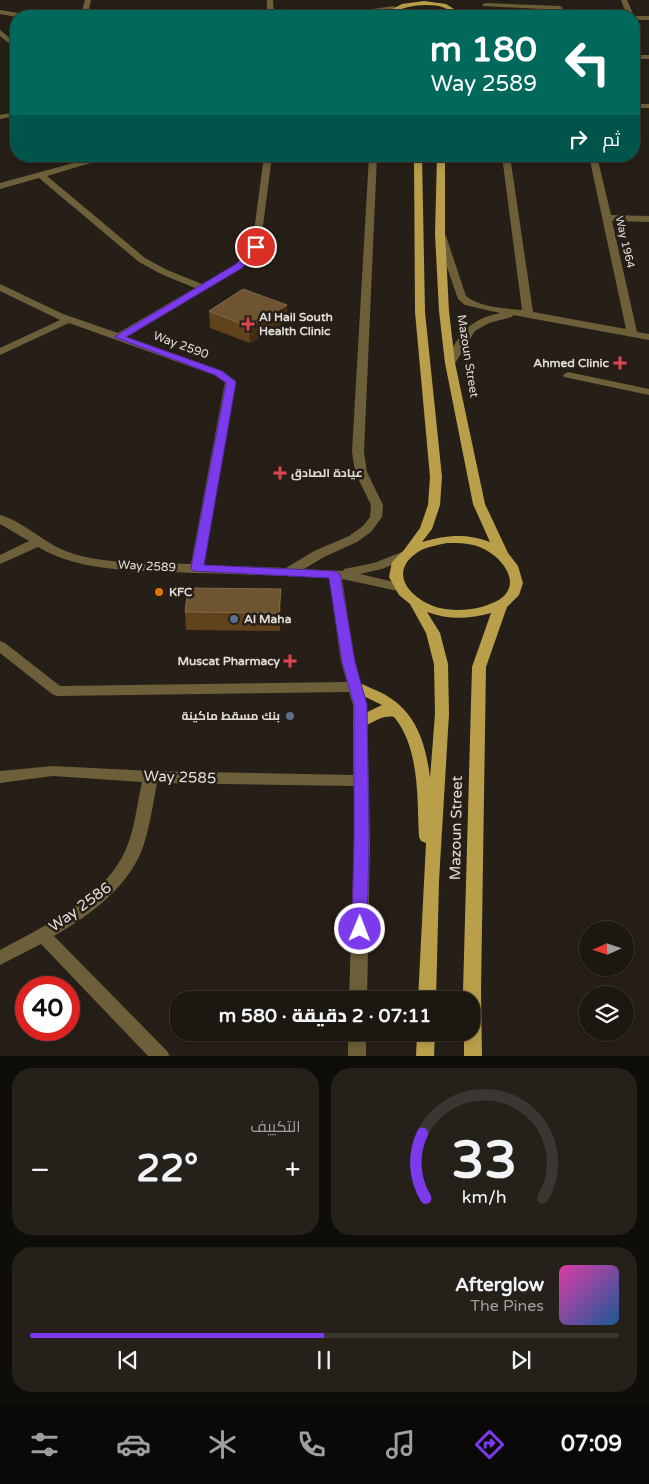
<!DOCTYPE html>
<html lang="ar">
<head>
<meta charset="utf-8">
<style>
	body { margin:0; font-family:"Varela Round",Cairo,sans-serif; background:#25201a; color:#f1f3f6; direction:rtl; height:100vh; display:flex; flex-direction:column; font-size:19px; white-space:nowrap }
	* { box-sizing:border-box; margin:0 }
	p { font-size:16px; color:#a09f9f }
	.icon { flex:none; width:28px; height:28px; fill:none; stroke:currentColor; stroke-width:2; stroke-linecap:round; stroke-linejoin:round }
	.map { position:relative; height:1056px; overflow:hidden; direction:ltr }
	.panel { display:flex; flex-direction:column; gap:12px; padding:12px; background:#0f0d09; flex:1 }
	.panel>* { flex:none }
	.hud { position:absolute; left:10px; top:10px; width:630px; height:152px; border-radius:20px; box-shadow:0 2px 8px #0003,0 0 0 1px #3a3631; direction:rtl; background:#00695c; color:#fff; overflow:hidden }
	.needle { width:32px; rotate:267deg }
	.buttons { position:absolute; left:579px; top:921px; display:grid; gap:10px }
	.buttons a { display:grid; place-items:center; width:55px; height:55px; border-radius:50%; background:#1c1711; box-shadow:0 2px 8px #0003,0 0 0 1px #3a3631; font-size:25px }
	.speed { position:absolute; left:15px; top:976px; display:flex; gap:10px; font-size:25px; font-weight:700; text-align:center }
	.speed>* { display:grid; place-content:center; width:65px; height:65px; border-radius:50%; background:#1c1711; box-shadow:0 2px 8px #0003,0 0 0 1px #3a3631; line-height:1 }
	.speed .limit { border:8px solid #d22; background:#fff; color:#111 }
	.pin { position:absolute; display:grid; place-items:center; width:42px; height:42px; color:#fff; margin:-21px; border:2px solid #fff; border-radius:50%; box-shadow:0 1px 5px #0007 }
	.me { position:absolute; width:55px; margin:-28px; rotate:1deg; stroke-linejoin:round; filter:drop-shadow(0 0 4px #0008) }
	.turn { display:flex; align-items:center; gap:18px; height:105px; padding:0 20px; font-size:22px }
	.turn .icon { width:65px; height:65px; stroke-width:2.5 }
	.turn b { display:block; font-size:35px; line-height:42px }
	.then { display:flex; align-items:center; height:48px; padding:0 20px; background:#0003; gap:10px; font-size:19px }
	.big { font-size:38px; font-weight:800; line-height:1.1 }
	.panel .widget { flex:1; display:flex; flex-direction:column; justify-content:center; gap:8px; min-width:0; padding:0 18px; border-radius:20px; background:#25201a }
	.panel .dial { align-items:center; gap:0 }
	.dial svg { height:130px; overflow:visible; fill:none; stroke:#3a3631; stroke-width:7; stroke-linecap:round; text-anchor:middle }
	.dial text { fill:#f1f3f6; stroke:none }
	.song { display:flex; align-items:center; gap:15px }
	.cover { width:60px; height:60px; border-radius:8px; background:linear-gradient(135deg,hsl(320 70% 55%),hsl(210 70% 35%)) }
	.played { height:5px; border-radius:2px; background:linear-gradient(90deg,#7c3aed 50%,#3a3631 50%) }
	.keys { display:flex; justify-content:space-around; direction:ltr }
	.heat { display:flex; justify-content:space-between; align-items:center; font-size:28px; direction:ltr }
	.panel .tiles { flex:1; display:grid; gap:12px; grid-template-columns:1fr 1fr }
	.widget:last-child { grid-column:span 2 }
	.trip { position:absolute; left:170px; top:991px; width:310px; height:50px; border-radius:20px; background:#1c1711; box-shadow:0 2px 8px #0003,0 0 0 1px #3a3631; font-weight:800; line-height:50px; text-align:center; direction:rtl }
	.dock { display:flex; height:80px; justify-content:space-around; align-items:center; background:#0b0907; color:#a09f9f }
	.dock .icon { width:35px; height:35px }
	.dock .current { color:#7c3aed }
	.dock b { font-size:22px; color:#f1f3f6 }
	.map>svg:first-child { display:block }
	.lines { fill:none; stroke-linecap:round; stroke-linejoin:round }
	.minor { fill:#6c5f39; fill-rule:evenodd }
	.major { fill:#b99f49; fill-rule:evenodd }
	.wall { fill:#60431d }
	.shaded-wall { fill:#432e12 }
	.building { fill:#6e5431; stroke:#80694b }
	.route { fill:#7c3aed; stroke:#51269a }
	.health-dot { fill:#e0444e; stroke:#261f17; stroke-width:2 }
	.food-dot { fill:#e8710a; stroke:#261f17; stroke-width:2 }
	.service-dot { fill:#5c6f8a; stroke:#261f17; stroke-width:2 }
	.labels { text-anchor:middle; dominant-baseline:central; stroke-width:5; stroke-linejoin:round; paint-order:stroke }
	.far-street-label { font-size:11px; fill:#e1dcd7; stroke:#261f17 }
	.poi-label { font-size:12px; font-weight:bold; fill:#e1dcd7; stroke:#261f17; text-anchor:start }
	.street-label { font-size:12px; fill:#e1dcd7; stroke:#261f17 }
	.near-street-label { font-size:15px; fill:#e1dcd7; stroke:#261f17 }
</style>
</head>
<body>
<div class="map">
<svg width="649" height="1057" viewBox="0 0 649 1057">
	<rect width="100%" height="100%" fill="#261f17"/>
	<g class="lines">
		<path class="minor" d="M 85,0 L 91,0 L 88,14 L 267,12 L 267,0 L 273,0 L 274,12 L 359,11 L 393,6 L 396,8 L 359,15 L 77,16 L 81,14 Z
			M 621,0 L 627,0 L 634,16 L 649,16 L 649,20 L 634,20 L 634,16 L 627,16 Z
			M 485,3 L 560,6 L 563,8 L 560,10 L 483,6 L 482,5 Z
			M 0,10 L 25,14 L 29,16 L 16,17 L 0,14 Z
			M 0,30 L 16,43 L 16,49 L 0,36 Z
			M 634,55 L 649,55 L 649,59 L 634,59 Z
			M 634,104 L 649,104 L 649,108 L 634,108 Z
			M 16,112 L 16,116 L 0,119 L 0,115 Z
			M 99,156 L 114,156 L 47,176 L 145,258 L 167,270 L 202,284 L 236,264 L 252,246 L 264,156 L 272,156 L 260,249 L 242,268 L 127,337 L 222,371 L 236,381 L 204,565 L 286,568 L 314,551 L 349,536 L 363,526 L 370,517 L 371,505 L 355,472 L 352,452 L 369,156 L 377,156 L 364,452 L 367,472 L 383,505 L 382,517 L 371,532 L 357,542 L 324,557 L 304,569 L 343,571 L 344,569 L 374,563 L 402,552 L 408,556 L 407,559 L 382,569 L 360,574 L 403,584 L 405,587 L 403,590 L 398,591 L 342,579 L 355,662 L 367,705 L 370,840 L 367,1000 L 349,1000 L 354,840 L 354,786 L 157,783 C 153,804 150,826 143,847 C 128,888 90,915 54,936 L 167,1051 L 170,1057 L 149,1057 L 41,944 L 0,965 L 0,950 C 43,927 106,897 126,849 C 135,828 137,804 142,782 L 53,776 L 0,783 L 0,771 L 53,766 L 151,771 L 353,775 L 353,705 L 349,692 L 57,696 L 52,694 L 0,653 L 0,641 L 5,643 L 60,686 L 347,682 L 341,662 L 329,578 C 284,576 240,574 195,573 C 142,570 84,574 38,547 L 0,564 L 0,555 L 29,541 L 0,524 L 0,515 C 22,521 41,540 61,549 C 95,565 153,563 191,564 L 225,382 L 214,375 L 69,323 L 0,355 L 0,348 L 60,320 L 0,291 L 0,284 L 63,314 L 118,333 L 195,288 L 161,274 L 139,262 L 39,178 L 0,189 L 0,183 Z
			M 502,156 L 510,156 L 533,312 L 626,329 L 589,156 L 597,156 L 611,215 L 649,216 L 649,222 L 612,221 L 637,332 L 649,334 L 649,340 L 513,315 L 512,317 L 489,323 L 475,331 L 454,365 L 446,365 L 445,363 C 459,335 467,320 500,313 L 465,305 L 458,299 L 436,236 L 438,234 L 444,234 L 446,236 L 466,296 C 481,308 504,308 522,310 Z
			M 568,372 L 649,389 L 649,395 L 564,377 L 563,375 Z
			M 348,1032 L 366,1032 L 366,1057 L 348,1057 Z"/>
		<path class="major" d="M 424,1 L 446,4 L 459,12 L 461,16 L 454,16 C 447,0 406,4 394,13 L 395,16 L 389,16 L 386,12 L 402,4 Z
			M 414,156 L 422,156 L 425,312 L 442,477 L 440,505 L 432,529 L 422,542 C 447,535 465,533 490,542 L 473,504 L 445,363 L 439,311 L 435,234 L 437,156 L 445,156 L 445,234 L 449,311 L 455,363 L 485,504 L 508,553 L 518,566 L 523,583 L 519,595 L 507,607 L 486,667 L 481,991 L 482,1057 L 464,1057 L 464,1032 L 471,1032 L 471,1000 L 463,1000 L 463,991 L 472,667 L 491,613 C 469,619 449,620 427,612 L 440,633 L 448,664 L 449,714 L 439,881 L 436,1000 L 418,1000 L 426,843 L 421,841 L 419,837 C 417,799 420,748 394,717 C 377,714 369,730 355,726 L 353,722 L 355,718 L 382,705 L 351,690 L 349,687 L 351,684 C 359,681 365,686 373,689 C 413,705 425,737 430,778 L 435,714 L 434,664 L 426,633 L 410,604 L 399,595 L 389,577 L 392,562 L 404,550 L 420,528 L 428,505 L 430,477 L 415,312 ZM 447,543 C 459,543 473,543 484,549 C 508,561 525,592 490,604 C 476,610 461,611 445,609 C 417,605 383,575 418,552 C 425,547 438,545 447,543 Z
			M 417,1032 L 435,1032 L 434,1057 L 416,1057 Z"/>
	</g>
	<path class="wall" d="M 287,305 L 287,321 L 250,343 L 210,328 L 209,311 Z
		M 281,589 L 281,607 L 280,631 L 186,630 L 185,612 Z"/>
	<path class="shaded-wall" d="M 287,305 L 287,321 L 250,343 L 249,327 Z
		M 281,589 L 281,607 L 280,631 L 279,613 Z"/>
	<path class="building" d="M 243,289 L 287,305 L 249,327 L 209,311 Z
		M 188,588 L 281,589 L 279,613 L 185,612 Z"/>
	<path class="route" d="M 253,245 L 261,247 L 242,268 L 126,337 L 222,371 L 236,382 L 204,565 L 334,571 L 340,574 L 355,662 L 367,705 L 369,840 L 367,929 L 365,933 L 360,935 L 354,933 L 352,929 L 354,840 L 354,705 L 342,662 L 329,578 L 193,571 L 191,568 L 226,383 L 215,375 L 114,337 L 236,264 Z"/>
	<g class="health-dot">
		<path d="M245.5 316.5h5v5h5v5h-5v5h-5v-5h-5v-5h5z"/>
		<path d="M617.5 355.5h5v5h5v5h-5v5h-5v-5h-5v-5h5z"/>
		<path d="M277.5 465.5h5v5h5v5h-5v5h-5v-5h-5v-5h5z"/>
		<path d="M287.5 653.5h5v5h5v5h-5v5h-5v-5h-5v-5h5z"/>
	</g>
	<circle class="food-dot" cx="159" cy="592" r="5"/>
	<g class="service-dot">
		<circle cx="234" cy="619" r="5"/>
		<circle cx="290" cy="716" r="5"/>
	</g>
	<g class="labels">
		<g class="far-street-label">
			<text transform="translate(625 242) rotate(77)">Way 1964</text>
		</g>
		<g class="poi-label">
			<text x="259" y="317">Al Hail South<tspan x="259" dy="14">Health Clinic</tspan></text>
			<text x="609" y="363" text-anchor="end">Ahmed Clinic</text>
			<text x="291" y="473">عيادة الصادق</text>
			<text x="169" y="592">KFC</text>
			<text x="244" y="619">Al Maha</text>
			<text x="280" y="661" text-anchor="end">Muscat Pharmacy</text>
			<text x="280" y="716" text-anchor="end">بنك مسقط ماكينة</text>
		</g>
		<g class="street-label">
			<text transform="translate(181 345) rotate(20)">Way 2590</text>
			<text transform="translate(468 356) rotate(81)">Mazoun Street</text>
			<text transform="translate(147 566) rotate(3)">Way 2589</text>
		</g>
		<g class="near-street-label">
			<text transform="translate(180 777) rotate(2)">Way 2585</text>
			<text transform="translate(456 828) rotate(-89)">Mazoun Street</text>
			<text transform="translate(80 907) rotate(-36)">Way 2586</text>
		</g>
	</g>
</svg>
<div class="buttons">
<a><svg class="needle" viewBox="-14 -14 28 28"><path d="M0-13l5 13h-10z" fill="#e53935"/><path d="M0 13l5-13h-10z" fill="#a09f9f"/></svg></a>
<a><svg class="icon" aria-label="layers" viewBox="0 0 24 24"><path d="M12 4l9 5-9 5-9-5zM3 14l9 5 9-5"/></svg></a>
</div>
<div class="speed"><div class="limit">40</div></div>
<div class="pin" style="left:256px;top:247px;background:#d93025"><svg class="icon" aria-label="arrive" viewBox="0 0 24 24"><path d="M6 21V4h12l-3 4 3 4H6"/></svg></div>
<svg class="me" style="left:360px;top:929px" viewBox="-20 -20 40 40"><circle r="17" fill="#7c3aed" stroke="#fff" stroke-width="3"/><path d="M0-11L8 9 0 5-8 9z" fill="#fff"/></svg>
<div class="trip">07:11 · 2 دقيقة · 580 m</div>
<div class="hud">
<div class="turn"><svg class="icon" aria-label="left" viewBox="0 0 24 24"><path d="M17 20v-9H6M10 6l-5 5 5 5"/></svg><div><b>180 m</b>Way 2589</div></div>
<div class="then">ثم<svg class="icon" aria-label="right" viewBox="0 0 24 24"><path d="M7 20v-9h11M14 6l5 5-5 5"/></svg></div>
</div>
</div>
<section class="panel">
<div class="tiles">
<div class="widget dial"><svg viewBox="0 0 100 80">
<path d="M14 69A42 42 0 1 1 86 69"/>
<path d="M14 69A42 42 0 0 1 12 29" stroke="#7c3aed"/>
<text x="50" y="56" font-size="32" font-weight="700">33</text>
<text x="50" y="72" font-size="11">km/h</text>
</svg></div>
<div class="widget"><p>التكييف</p>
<div class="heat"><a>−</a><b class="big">22°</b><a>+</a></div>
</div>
<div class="widget">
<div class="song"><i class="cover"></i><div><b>Afterglow</b><p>The Pines</p></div></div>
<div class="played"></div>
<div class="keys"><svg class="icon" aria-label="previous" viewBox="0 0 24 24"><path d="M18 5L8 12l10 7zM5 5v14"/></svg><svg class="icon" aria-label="pause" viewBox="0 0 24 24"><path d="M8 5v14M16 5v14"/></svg><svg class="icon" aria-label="next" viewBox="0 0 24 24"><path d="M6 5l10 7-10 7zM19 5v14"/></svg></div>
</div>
</div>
</section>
<nav class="dock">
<b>07:09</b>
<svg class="icon current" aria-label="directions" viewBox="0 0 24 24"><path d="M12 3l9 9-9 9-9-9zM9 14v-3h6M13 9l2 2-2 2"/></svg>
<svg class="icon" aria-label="music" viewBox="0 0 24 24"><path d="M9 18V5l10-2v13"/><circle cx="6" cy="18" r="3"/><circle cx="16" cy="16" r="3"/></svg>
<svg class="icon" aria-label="phone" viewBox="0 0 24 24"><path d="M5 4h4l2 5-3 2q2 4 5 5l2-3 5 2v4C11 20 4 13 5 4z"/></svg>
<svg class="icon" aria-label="climate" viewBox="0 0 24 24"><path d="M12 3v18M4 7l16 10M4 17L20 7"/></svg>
<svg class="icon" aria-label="car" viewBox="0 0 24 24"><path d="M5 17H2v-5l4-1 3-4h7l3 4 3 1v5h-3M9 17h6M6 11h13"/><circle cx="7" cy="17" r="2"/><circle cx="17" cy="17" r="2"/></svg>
<svg class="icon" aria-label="filters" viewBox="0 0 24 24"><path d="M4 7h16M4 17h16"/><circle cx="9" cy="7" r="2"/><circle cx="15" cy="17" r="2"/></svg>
</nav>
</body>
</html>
